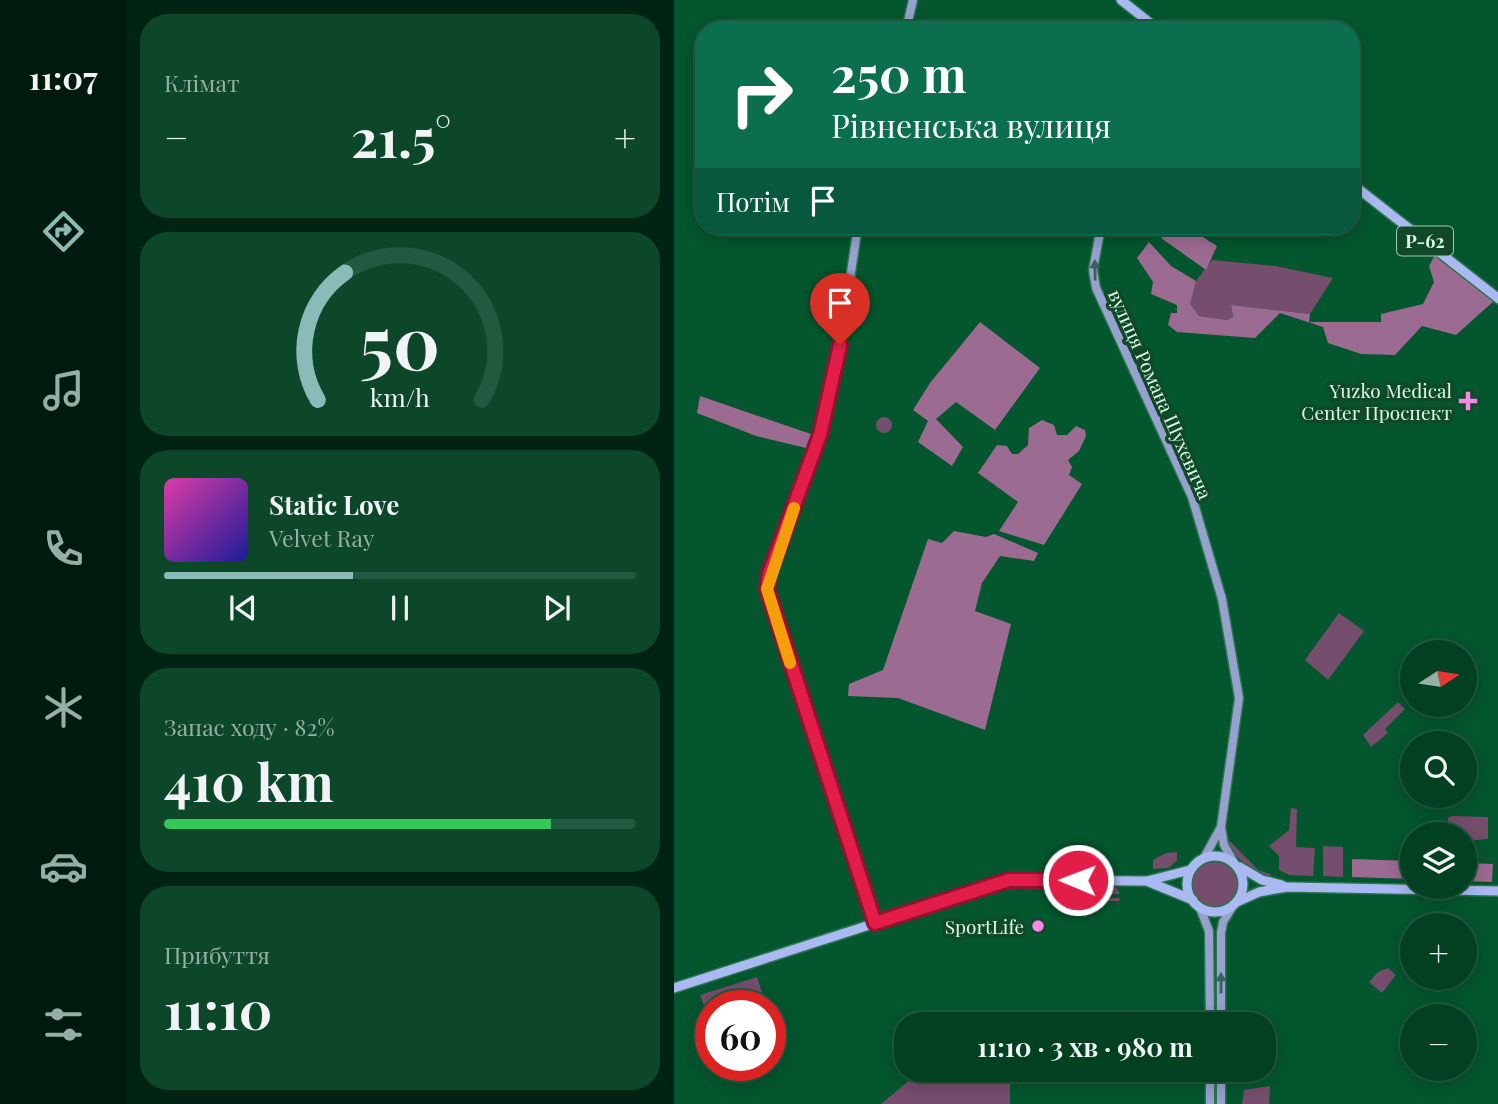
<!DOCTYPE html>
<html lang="uk">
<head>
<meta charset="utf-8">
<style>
	body { margin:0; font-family:"Playfair Display",serif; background:#0c472a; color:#f1f3f6; height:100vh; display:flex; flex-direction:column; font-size:26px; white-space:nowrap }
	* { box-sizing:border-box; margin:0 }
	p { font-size:23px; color:#96afa5 }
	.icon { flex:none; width:38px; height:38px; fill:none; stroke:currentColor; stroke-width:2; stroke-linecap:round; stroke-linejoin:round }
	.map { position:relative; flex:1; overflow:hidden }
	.sheet { display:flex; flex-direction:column; gap:14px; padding:14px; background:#012313; width:548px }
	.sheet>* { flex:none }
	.top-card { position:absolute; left:21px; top:21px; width:665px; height:214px; border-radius:28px; box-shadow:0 4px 18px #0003,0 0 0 2px #235940; background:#0b6e4f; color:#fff; overflow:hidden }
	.needle { width:46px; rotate:78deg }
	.tools { position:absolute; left:726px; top:640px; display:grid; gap:14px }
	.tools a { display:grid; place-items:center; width:77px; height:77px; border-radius:50%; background:#024022; box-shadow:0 4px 18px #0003,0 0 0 2px #235940; font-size:35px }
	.speed { position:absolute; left:21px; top:990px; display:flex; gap:14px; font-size:35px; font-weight:700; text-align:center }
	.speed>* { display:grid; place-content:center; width:91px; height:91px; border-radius:50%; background:#024022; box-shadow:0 4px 18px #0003,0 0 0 2px #235940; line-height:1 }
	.speed .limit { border:10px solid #d22; background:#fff; color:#111 }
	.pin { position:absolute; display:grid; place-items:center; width:60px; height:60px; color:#fff; margin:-72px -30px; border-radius:50% 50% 50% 0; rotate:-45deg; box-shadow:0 0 7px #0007 }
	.pin .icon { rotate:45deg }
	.me { position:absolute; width:77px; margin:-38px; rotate:271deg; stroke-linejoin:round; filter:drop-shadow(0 0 5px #0008) }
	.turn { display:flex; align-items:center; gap:24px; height:147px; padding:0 21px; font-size:32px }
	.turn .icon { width:91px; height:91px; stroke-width:2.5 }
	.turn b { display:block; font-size:49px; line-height:60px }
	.then { display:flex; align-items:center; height:66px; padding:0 21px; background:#0003; gap:14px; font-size:26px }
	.big { font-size:52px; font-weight:700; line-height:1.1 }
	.sheet .widget { flex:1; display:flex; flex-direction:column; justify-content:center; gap:10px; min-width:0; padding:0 24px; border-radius:28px; background:#0c472a }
	.sheet .dial { align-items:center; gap:0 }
	.dial svg { height:182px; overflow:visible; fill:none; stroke:#235940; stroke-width:7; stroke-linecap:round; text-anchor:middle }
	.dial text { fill:#f1f3f6; stroke:none }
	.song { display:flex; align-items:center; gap:21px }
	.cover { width:84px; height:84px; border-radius:10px; background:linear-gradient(135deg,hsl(320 70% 55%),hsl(240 70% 35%)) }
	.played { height:7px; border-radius:4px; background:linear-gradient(90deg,#8bbbb9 40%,#235940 40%) }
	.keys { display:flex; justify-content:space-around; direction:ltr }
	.heat { display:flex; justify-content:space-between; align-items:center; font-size:38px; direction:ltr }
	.charge { height:10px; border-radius:5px; background:linear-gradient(90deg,#34c759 82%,#235940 0) }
	.trip { position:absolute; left:220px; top:1012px; width:382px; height:70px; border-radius:28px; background:#024022; box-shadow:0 4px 18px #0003,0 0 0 2px #235940; font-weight:700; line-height:70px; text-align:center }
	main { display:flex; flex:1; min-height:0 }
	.tab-bar { display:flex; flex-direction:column; width:126px; justify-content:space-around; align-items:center; background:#011a0e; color:#96afa5 }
	.tab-bar .icon { width:49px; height:49px }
	.tab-bar .active { color:#8bbbb9 }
	.tab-bar b { font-size:32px; color:#f1f3f6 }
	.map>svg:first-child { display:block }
	.green { fill:#744e6c }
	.forest { fill:#9c6b92 }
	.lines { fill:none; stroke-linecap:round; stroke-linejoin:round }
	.secondary-casing { stroke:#2a744e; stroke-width:11 }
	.primary-casing { stroke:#2a744e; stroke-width:12 }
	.secondary { stroke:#96a1ce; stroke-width:8 }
	.primary { stroke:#abb9f3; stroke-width:9 }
	.oneway { fill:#38635b }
	.route-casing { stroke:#92132f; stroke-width:18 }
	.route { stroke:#e11d48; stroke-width:12 }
	.slow { stroke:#f59e0b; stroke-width:12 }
	.poi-dot { fill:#fb87e6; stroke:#104829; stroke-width:2.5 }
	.labels { text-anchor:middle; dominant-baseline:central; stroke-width:7; stroke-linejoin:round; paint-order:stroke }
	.shield { fill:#104829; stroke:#9ec7ad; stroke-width:2 }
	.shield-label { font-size:18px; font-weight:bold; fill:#dbfee5 }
	.poi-label { font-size:19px; fill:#dbfee5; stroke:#104829; text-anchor:end }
	.street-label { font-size:19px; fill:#dbfee5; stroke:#104829 }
</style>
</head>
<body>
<main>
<nav class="tab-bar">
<b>11:07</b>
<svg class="icon active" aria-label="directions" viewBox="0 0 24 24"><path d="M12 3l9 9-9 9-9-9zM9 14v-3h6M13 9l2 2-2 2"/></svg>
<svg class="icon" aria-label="music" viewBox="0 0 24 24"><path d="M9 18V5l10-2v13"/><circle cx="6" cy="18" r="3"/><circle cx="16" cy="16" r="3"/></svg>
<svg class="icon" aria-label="phone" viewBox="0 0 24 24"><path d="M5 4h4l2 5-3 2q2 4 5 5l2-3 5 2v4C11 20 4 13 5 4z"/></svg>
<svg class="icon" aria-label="climate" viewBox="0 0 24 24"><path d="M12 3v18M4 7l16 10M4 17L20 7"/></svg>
<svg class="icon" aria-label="car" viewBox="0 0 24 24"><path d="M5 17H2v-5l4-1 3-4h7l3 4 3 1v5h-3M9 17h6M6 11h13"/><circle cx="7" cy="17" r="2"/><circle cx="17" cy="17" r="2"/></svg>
<svg class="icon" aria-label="filters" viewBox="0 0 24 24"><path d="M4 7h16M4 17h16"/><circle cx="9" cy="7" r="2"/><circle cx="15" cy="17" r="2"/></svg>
</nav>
<section class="sheet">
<div class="widget"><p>Клімат</p>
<div class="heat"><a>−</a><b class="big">21.5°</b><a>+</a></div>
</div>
<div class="widget dial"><svg viewBox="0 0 100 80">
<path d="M14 69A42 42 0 1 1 86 69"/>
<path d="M14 69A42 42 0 0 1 26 13" stroke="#8bbbb9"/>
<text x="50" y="56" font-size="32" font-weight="700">50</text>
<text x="50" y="72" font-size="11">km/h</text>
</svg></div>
<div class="widget">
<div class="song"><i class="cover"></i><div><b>Static Love</b><p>Velvet Ray</p></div></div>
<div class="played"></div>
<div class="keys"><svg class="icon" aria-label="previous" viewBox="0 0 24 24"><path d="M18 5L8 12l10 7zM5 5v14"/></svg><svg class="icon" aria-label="pause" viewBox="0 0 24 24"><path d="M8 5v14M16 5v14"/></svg><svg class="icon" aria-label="next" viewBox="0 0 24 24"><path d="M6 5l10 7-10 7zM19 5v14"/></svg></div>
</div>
<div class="widget"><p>Запас ходу · 82%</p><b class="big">410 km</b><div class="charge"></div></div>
<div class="widget"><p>Прибуття</p><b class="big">11:10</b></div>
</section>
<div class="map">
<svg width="825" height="1104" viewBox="0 0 825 1104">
	<rect width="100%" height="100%" fill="#03562d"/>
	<path class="green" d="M 538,260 L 602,266 L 659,278 L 636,314 L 557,305 L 559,317 L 553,320 L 525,316 L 515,305 L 522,281 Z
		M202 425a8 8 0 1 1 16 0a8 8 0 1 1-16 0Z
		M 665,613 L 690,631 L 654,680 L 631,660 Z
		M 724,702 L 731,709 L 711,729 L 714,733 L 697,747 L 689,735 Z
		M 617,808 L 623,809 L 622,847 L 641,848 L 639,876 L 615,875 L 605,870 L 605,856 L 595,846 L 615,830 Z
		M 778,816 L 814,817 L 814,839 L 791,841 L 791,835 L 773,835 L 774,818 Z
		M 554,839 L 584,870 L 596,874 L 597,879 L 581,875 L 550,843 Z
		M 649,846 L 669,847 L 669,877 L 649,876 Z
		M 503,852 L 503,860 L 495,868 L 479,869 L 479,860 L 492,853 Z
		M517 886a24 24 0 1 1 48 0a24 24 0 1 1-48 0Z
		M 396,886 L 442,887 L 446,894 L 388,892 Z
		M 388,896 L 446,898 L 445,901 L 399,901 L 398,905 L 390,905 Z
		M 714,968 L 722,975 L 708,993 L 695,982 L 704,972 Z
		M 83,977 L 88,992 L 71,1006 L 37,1006 L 37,1013 L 33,1014 L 26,995 Z
		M 249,1069 L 336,1069 L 336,1104 L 207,1104 Z
		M 596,1086 L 595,1104 L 568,1104 L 570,1090 Z"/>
	<path class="forest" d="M 516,229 L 543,246 L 532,270 L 487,238 L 493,232 L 501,236 Z
		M 475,242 L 497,266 L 522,281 L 516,304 L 525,316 L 553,320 L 559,317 L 557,305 L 636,314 L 635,322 L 707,322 L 707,314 L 749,304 L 760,282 L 755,266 L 762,253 L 821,300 L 782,335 L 748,326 L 721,355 L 687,354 L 654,343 L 649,327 L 606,313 L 581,338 L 503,332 L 494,325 L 497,313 L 503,313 L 503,305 L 477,294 L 479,282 L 463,258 Z
		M 306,322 L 366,368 L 321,430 L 282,402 L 262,419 L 289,447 L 278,466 L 244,442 L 254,421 L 239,410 L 256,383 Z
		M 26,396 L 137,434 L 132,448 L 82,436 L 23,413 Z
		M 368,420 L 380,425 L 383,435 L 393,435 L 402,426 L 411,430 L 412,436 L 405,451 L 394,460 L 398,467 L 395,475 L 408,484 L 370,545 L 325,531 L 344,502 L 304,473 L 323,445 L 333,446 L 338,454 L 344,454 L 354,445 L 355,428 Z
		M 280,531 L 312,537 L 320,534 L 364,553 L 360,561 L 326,556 L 308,583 L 301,611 L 337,624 L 311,730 L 224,698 L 174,696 L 175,684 L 209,670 L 254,539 L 268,543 Z
		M 678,859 L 738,861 L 738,879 L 678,877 Z
		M 791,863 L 819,864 L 818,882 L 791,881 Z"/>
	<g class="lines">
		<g class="secondary-casing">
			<path id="secondary" d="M 232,30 L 239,0
				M 184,226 L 166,345 L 146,435 L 95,574 L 93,589 L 201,923
				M 427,226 L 419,270 L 422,288 L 518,497 L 548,599 L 565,698 L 547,827 L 530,858
				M 547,827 L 550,845 L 559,861
				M 526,908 L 535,931 L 536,1024
				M 547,1024 L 547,933 L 549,922 L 559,906
				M 536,1069 L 536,1104
				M 547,1104 L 547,1069"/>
		</g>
		<g class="primary-casing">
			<path id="primary" d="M 447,0 L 485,30
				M 677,183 L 825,299
				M513 884a28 28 0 1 1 56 0a28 28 0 1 1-56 0Z
				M 566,867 L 588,880 L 608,885
				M 475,882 L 519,900
				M 563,902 L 585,892 L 613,887 L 825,891
				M 0,988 L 335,880 L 473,881 L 516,870"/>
		</g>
		<use href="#secondary" class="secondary"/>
		<use href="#primary" class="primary"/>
	</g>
	<defs><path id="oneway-solid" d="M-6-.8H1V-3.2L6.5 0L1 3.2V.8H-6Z" transform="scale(1.75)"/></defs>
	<g class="oneway">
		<use href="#oneway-solid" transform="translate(421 270) rotate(-91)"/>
		<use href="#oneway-solid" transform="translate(547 983) rotate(-90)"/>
	</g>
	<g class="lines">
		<g class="route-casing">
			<path id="route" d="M 166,345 L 146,435 L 95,574 L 93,589 L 201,923 L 335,880 L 404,880"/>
		</g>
		<use href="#route" class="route"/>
		<path class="slow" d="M 116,663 L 93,589 L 120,508"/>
	</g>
	<g class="poi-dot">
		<path d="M790.5 390.5h7v7h7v7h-7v7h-7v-7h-7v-7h7z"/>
		<circle cx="364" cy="926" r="7"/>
	</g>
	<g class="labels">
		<rect class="shield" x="723" y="226.5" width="56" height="29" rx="5"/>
		<g class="shield-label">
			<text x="751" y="241">Р-62</text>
		</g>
		<g class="poi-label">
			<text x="778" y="390">Yuzko Medical<tspan x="778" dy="22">Center Проспект</tspan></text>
			<text x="350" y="926">SportLife</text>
		</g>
		<g class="street-label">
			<text transform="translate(487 394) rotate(66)">вулиця Романа Шухевича</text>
		</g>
	</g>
</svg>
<div class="tools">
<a><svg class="needle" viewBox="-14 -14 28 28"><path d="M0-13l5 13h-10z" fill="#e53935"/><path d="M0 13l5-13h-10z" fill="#96afa5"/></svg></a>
<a><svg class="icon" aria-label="search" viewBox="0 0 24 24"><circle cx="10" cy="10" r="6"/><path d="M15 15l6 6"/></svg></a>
<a><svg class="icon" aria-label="layers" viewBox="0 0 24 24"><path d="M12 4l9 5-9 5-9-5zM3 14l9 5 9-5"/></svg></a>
<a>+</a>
<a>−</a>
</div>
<div class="speed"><div class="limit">60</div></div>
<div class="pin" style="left:166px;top:345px;background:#d93025"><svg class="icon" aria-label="arrive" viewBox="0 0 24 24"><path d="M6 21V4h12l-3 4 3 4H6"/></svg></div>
<svg class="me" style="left:404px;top:880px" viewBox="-20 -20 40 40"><circle r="17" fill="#e11d48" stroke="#fff" stroke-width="3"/><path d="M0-11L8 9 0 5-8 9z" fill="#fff"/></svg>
<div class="trip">11:10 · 3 хв · 980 m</div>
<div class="top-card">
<div class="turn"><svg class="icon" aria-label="right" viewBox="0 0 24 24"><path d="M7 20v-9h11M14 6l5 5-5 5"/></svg><div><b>250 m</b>Рівненська вулиця</div></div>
<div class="then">Потім<svg class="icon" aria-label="arrive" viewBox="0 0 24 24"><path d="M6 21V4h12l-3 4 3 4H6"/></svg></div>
</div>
</div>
</main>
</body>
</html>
